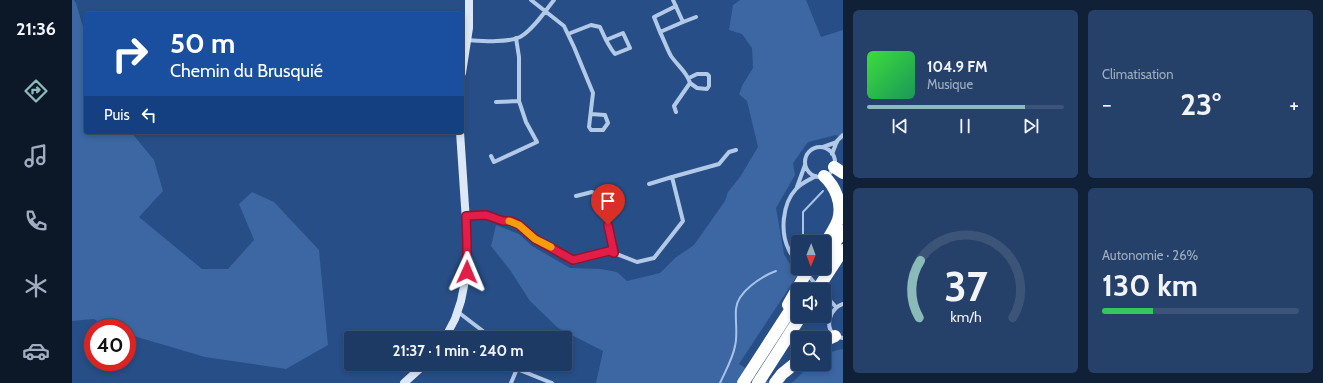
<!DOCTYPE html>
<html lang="fr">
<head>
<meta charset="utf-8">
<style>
	body { margin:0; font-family:Cabin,sans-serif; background:#25416a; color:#f1f3f6; height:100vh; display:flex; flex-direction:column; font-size:15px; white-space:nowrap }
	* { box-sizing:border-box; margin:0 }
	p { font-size:13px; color:#a0adbf }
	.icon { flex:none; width:22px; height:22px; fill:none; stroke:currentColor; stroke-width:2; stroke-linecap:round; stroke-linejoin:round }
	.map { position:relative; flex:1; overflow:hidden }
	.side { display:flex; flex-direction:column; gap:10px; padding:10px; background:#102037; width:480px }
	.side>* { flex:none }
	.banner { position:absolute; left:12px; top:12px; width:380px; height:122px; border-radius:4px; box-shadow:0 2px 6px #0003,0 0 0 1px #3b5478; background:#1a4fa0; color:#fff; overflow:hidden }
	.needle { width:26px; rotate:181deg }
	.tools { position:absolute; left:719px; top:235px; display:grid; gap:8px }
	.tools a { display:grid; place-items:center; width:40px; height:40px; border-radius:4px; background:#1d3a64; box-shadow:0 2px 6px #0003,0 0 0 1px #3b5478; font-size:20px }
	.speed { position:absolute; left:12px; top:319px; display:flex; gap:8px; font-size:20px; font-weight:700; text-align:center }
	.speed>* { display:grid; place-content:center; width:52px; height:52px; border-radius:50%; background:#1d3a64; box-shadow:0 2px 6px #0003,0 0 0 1px #3b5478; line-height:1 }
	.speed .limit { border:6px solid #d22; background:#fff; color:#111 }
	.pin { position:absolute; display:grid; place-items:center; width:34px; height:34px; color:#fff; margin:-41px -17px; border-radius:50% 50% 50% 0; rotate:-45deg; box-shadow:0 0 4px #0007 }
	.pin .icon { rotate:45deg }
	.me { position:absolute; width:44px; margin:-22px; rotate:1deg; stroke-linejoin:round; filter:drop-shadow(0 0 3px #0008) }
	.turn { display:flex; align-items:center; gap:14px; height:84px; padding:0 20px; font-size:18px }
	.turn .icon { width:52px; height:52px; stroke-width:2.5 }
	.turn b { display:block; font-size:28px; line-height:34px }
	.then { display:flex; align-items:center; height:38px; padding:0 20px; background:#0003; gap:8px; font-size:15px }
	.big { font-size:30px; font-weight:700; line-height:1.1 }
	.side .card { flex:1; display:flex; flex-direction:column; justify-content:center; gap:6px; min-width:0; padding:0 14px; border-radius:6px; background:#25416a }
	.side .dial { align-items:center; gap:0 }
	.dial svg { height:104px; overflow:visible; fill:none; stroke:#3b5478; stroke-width:7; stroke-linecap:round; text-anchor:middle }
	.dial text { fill:#f1f3f6; stroke:none }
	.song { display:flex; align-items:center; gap:12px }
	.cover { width:48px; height:48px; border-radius:6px; background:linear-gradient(135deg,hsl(120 70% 55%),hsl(150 70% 35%)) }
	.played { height:4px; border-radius:2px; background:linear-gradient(90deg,#8bbbb9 80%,#3b5478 80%) }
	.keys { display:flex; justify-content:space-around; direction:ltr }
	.heat { display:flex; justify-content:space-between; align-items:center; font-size:22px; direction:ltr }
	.charge { height:6px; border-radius:3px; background:linear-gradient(90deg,#34c759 26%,#3b5478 0) }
	.side .tiles { flex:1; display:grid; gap:10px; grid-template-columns:repeat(2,1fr) }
	.trip { position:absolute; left:272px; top:331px; width:228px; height:40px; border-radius:4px; background:#1d3a64; box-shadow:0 2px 6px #0003,0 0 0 1px #3b5478; font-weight:700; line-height:40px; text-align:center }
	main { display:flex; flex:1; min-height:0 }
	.dock { display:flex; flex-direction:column; width:72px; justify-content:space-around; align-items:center; background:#0c1728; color:#a0adbf }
	.dock .icon { width:28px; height:28px }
	.dock .selected { color:#8bbbb9 }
	.dock b { font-size:18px; color:#f1f3f6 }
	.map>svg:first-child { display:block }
	.green { fill:#3c67a3 }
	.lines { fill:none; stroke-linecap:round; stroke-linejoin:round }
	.stream { stroke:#a7c3e8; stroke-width:2 }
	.street { stroke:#b2c9e8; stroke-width:4 }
	.secondary { stroke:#dce7f7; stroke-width:8 }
	.highway { stroke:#fff; stroke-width:12 }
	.route-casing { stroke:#92132f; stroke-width:10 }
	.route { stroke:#e11d48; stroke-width:7 }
	.slow { stroke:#f59e0b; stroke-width:7 }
</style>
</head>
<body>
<main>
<nav class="dock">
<b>21:36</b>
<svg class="icon selected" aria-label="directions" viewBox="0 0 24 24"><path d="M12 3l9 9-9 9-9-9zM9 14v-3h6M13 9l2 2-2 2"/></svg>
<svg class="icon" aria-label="music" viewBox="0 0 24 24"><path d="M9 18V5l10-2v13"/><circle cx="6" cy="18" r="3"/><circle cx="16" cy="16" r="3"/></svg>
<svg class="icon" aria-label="phone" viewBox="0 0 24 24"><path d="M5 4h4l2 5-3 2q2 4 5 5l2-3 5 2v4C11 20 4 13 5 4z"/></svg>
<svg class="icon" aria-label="climate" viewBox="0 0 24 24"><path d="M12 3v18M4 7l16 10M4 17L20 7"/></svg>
<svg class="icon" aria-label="car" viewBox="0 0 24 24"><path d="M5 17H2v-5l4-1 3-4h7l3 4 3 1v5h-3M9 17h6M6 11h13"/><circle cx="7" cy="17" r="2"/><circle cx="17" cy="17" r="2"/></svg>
</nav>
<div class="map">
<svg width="771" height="383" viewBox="0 0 771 383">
	<rect width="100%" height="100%" fill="#274e86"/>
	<path class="green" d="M 0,0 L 2,0 L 4,3 L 14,37 L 14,57 L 12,74 L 14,77 L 14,132 L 59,132 L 82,160 L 91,191 L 67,217 L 130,269 L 156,269 L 182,240 L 167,204 L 180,192 L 202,202 L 247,250 L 256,345 L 214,369 L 133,357 L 55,334 L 55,328 L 39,328 L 22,319 L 0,321 Z
		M 668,0 L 734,0 L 749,37 L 771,30 L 771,140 L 764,135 L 736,142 L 721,163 L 723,175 L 704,208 L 712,254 L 725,276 L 667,364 L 699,383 L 524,383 L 531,351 L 486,328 L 458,301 L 438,270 L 419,246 L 424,225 L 447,234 L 460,246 L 498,268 L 529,269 L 545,272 L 555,281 L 588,273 L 603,258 L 622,245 L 653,201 L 656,192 L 668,177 L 686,147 L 675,101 L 667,94 L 671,84 L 681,68 L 680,48 L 670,34 L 657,30 L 661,5 Z
		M 771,349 L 771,383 L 720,383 L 739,364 L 752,364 L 752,354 L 766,350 Z"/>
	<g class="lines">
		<path class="stream" d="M 731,239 L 731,212 L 751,191
			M 648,383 C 653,372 661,358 663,346 C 666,334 663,322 664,309 C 665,292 690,276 704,271"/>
		<path class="street" d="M 459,0 L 492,26 L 502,47 L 521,93 L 517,127 L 519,130 L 531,130 L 536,123 L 533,115 L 519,114
			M 601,0 L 611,22 L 588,32 L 582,17 L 604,6
			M 611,22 L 624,17
			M 588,32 C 592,40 595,49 599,56 C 605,65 616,73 618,83 L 602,106 L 604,112
			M 496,34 L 519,25 L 528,27 C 532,36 536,46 543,54 L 558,48 L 551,33 L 534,40
			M 396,40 C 411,41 435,43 448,37 C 461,30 473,11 482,0
			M 617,78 L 625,74 L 635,74 L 637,76 L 637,86 L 635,89 L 625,88 L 618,83
			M 424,102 L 447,101 L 447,57 L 444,38
			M 751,147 L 765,142
			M733 162a15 15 0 1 1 30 0a15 15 0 1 1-30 0Z
			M 760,154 L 765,141 L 771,135
			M 419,156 L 422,162 L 465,142 L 454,122 L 447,101
			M 577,184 L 600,177
			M 725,187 L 733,165
			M 504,196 L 520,192 L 529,196 L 542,253
			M 394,216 L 414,215 L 431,221 L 439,221 L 447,225 L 463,239 L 501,260 L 537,251 L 565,262 L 582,258 L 611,221 L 600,177 L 647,164 L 657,152 L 664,150
			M 726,263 C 723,259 719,255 717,250 C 708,233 710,204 724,189 C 729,183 737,180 744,176
			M 730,268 L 745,286
			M 752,294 L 764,307
			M 771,304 C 759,308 752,325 762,335 C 764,337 768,337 771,338
			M 386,312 L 420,338
			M 445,369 L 480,383
			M 439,383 L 447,364"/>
		<path class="secondary" d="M 390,73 L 397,28 L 397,0
			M 373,338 L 383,319 L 389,301 L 395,271 L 395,236 L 388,132
			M 332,383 L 353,364"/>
		<path class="highway" d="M 762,167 L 771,173
			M 752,245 C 757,237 763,228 766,220 C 771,204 763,186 752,176
			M 752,258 L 771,231
			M 745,290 L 771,250
			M 716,305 L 737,268
			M 752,341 L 763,336
			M 671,383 L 726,298
			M 686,383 L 729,316
			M 703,383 L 710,374 L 726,361"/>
	</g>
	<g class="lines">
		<g class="route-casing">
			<path id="route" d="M 395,272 L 395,242 L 394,216 L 414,215 L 431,221 L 439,221 L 447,225 L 463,239 L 501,260 L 537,251 L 542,253 L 536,225"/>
		</g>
		<use href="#route" class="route"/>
		<path class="slow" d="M 437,221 L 447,225 L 463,239 L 479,247"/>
	</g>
</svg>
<div class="tools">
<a><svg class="needle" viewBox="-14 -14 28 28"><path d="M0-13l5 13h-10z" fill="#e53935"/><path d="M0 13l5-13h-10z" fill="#a0adbf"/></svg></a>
<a><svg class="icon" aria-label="sound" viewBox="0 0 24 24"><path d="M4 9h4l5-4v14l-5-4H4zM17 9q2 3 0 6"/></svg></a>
<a><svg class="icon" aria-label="search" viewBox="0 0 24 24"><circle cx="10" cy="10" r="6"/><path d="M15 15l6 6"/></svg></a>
</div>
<div class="speed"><div class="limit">40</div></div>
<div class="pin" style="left:536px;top:225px;background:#d93025"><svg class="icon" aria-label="arrive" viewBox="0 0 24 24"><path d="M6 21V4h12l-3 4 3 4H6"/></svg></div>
<svg class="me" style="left:395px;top:272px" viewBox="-20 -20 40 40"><path d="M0-17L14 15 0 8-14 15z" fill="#e11d48" stroke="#fff" stroke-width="4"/></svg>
<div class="trip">21:37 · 1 min · 240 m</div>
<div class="banner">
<div class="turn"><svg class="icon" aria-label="right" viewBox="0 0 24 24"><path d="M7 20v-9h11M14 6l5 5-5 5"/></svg><div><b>50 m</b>Chemin du Brusquié</div></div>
<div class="then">Puis<svg class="icon" aria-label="left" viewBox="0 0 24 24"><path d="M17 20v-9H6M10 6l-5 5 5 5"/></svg></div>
</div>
</div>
<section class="side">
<div class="tiles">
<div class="card">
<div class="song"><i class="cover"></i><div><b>104.9 FM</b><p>Musique</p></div></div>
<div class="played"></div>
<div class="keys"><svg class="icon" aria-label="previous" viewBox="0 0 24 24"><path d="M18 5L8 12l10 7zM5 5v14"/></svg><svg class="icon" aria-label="pause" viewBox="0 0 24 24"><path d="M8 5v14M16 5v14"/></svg><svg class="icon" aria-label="next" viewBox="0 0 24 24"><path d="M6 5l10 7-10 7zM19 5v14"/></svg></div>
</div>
<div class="card"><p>Climatisation</p>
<div class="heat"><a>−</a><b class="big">23°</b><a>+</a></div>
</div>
<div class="card dial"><svg viewBox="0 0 100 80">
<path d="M14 69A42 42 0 1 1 86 69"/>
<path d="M14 69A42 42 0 0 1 15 25" stroke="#8bbbb9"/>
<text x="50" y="56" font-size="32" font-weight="700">37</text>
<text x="50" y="72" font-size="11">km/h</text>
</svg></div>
<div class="card"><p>Autonomie · 26%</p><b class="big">130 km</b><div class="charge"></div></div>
</div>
</section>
</main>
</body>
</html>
